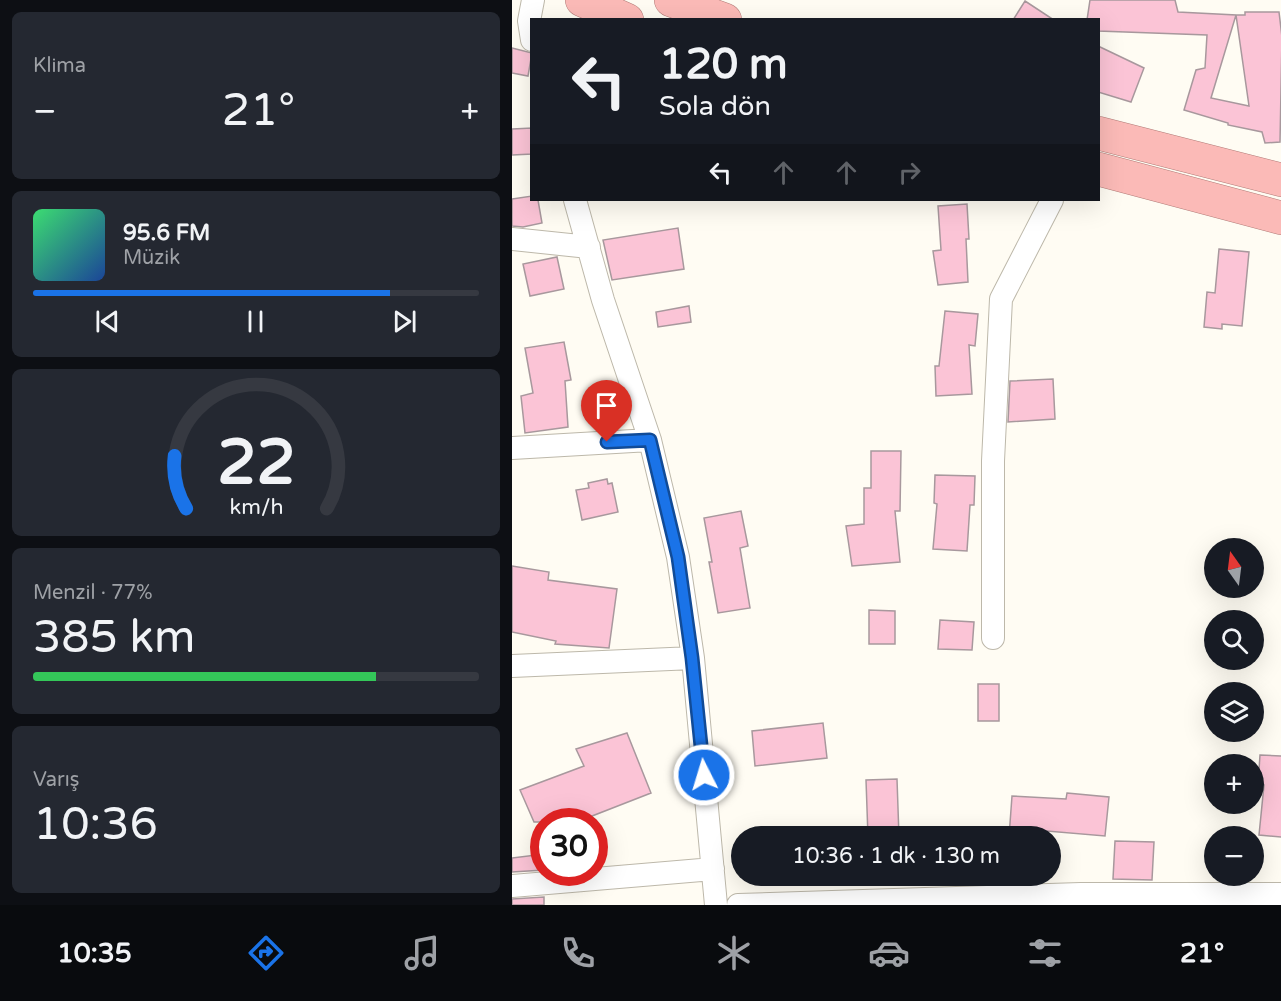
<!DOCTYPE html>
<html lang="tr">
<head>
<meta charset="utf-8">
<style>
	body { margin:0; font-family:"Varela Round",sans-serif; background:#242831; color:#f1f3f6; height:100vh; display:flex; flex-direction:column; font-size:22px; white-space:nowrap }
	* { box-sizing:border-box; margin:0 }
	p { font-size:20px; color:#9ea1a6 }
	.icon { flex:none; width:33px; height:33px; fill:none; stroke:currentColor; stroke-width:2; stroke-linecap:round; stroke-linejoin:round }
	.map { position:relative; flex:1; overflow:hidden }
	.details { display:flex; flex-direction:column; gap:12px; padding:12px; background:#0d0f14; width:512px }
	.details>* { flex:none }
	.hud { position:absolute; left:18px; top:18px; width:570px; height:183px; border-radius:0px; box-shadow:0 6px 24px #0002; background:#171b24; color:#f1f3f6; overflow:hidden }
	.needle { width:39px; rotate:346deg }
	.controls { position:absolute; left:692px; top:538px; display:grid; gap:12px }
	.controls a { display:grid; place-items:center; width:60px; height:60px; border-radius:50%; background:#171b24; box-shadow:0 6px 24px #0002; font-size:30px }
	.speed { position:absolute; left:18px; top:808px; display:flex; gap:12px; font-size:30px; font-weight:700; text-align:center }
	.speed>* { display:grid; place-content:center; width:78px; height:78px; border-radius:50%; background:#171b24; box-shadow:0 6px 24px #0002; line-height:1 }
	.speed .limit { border:9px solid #d22; background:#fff; color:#111 }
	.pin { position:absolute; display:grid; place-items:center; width:51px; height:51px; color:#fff; margin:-62px -26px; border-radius:50% 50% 50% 0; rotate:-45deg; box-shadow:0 0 6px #0007 }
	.pin .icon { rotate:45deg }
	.me { position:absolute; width:66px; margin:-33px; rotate:355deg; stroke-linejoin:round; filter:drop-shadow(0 0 4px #0008) }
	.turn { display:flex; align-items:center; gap:21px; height:126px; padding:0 30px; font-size:27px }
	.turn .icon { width:78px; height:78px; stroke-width:2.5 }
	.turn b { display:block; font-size:42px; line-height:51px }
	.lanes { display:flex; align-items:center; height:57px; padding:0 30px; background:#0003; justify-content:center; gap:30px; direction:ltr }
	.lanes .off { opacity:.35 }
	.big { font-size:45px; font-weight:600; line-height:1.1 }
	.details .widget { flex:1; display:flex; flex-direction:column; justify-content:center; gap:9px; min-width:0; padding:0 21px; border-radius:9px; background:#242831 }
	.details .dial { align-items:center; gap:0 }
	.dial svg { height:156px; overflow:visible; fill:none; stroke:#363941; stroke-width:7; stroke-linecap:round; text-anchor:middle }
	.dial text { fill:#f1f3f6; stroke:none }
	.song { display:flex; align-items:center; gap:18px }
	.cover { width:72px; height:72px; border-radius:9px; background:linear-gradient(135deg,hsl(140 70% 55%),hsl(220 70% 35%)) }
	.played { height:6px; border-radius:3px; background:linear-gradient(90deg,#1a73e8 80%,#363941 80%) }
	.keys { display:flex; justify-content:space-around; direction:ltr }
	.heat { display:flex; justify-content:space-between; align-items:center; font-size:33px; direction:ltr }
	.charge { height:9px; border-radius:4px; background:linear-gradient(90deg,#34c759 77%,#363941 0) }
	.trip { position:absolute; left:219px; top:826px; width:330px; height:60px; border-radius:30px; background:#171b24; box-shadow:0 6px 24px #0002; font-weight:600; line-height:60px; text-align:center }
	.dock { display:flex; height:96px; justify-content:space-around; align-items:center; background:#090b0e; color:#9ea1a6 }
	.dock .icon { width:42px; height:42px }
	.dock .on { color:#1a73e8 }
	.dock b { font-size:27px; color:#f1f3f6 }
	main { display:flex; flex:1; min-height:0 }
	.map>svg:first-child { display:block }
	.building { fill:#fbc4d6; stroke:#a8989d; stroke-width:1.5 }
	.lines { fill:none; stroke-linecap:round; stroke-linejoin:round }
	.minor-casing { stroke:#bdb8aa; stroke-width:24 }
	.trunk-casing { stroke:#b17c78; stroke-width:34 }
	.minor { stroke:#fff; stroke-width:22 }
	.trunk { stroke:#fbbab7; stroke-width:33 }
	.route-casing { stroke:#114b97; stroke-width:15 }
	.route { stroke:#1a73e8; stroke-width:10 }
</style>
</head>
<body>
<main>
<section class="details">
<div class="widget"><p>Klima</p>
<div class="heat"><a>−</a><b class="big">21°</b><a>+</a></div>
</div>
<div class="widget">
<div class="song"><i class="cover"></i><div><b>95.6 FM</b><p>Müzik</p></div></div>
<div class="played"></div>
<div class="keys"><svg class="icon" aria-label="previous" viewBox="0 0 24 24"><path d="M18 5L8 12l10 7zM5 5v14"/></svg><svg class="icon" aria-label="pause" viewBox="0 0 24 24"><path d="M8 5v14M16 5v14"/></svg><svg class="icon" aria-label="next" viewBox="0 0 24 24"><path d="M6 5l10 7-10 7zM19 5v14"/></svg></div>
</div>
<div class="widget dial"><svg viewBox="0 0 100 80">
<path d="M14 69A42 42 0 1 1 86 69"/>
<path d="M14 69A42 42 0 0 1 8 42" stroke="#1a73e8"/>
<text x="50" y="56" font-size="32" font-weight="700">22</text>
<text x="50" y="72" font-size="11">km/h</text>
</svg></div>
<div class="widget"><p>Menzil · 77%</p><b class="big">385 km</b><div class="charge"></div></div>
<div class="widget"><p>Varış</p><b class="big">10:36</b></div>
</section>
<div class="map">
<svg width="770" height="905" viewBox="0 0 770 905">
	<rect width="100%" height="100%" fill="#fffcf3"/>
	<path class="building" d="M 578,0 L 663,0 L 666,12 L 724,15 L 699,98 L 737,106 L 724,15 L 733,15 L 733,12 L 767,12 L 770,37 L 768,142 L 753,143 L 750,132 L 716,125 L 716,123 L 672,110 L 684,70 L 693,68 L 695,35 L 586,31 L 586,20 L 575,20 Z
		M 513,1 L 542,20 L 501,20 Z
		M 586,46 L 632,68 L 619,102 L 586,92 Z
		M 0,48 L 20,53 L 16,76 L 0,73 Z
		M 20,128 L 20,154 L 0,155 L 0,129 Z
		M 20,196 L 20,200 L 26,200 L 30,223 L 11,227 L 0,226 L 0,199 Z
		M 455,204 L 457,239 L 454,239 L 456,282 L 426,285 L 421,251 L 429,250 L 426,206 Z
		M 166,228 L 172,269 L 100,280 L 91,240 Z
		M 707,249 L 737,252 L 730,326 L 710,324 L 710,329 L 692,327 L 695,292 L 703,293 Z
		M 45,257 L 52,289 L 18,296 L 11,264 Z
		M 177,306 L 179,322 L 146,327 L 144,312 Z
		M 433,311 L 466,314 L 463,346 L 457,345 L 460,394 L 424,396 L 423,366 L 427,366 Z
		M 52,342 L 59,380 L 53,381 L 56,427 L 13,433 L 9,396 L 21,393 L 13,348 Z
		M 541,379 L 543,419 L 496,422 L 498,381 Z
		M 359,451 L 389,451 L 388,511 L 383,511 L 388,562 L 340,566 L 334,526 L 352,524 L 352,488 L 359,488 Z
		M 423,475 L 463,476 L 462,505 L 458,505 L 455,551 L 421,549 L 425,504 L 422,503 Z
		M 95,479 L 96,484 L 100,483 L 106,512 L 70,520 L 64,490 L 77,488 L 76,483 Z
		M 229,511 L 236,546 L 228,548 L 238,608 L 206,613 L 197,562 L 200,562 L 192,518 Z
		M 0,566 L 37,572 L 36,580 L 105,589 L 97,648 L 43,644 L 44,641 L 0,632 Z
		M 357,610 L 383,611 L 383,644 L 357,644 Z
		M 428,620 L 462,622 L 460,650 L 426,649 Z
		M 466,684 L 487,684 L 487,721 L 466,721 Z
		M 311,723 L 315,758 L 243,766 L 240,731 Z
		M 115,733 L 139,793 L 75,818 L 77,822 L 22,822 L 8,790 L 72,766 L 64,749 Z
		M 748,755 L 770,756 L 770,837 L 747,835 L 752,785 L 746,785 Z
		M 385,779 L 387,837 L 356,837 L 354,780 Z
		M 555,793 L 597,797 L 593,836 L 535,831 L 535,837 L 497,837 L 500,796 L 554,799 Z
		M 603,841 L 642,842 L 640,880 L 601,879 Z
		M 32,854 L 32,870 L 0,872 L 0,858 Z
		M 32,897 L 32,905 L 0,905 L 0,899 Z"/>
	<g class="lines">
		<g class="minor-casing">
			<path id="minor" d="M 20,40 L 17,21 L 21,0
				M 63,200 L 91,300 L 138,440 L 166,557 L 181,658 L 204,905
				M 0,239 L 77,247
				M 0,448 L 138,440
				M 481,638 L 481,461 L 489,299 L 540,200
				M 0,666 L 181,658
				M 0,886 L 201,869
				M 226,905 L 569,894 L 770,894"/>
		</g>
		<g class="trunk-casing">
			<path id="trunk" d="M 70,0 L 115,20
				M 159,0 L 213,20
				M 586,133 L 770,180
				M 586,169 L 770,218"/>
		</g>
		<use href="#minor" class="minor"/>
		<use href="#trunk" class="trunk"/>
	</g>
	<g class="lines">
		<g class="route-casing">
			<path id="route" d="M 95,442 L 138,440 L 166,557 L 180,658 L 192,775"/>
		</g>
		<use href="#route" class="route"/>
	</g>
</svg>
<div class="controls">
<a><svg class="needle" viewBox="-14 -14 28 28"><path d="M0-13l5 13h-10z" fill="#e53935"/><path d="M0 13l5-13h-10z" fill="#9ea1a6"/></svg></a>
<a><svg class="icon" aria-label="search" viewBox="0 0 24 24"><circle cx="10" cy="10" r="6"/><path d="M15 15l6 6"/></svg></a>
<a><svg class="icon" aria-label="layers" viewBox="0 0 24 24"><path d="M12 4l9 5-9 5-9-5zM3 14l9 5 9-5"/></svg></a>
<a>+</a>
<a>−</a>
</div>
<div class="speed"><div class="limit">30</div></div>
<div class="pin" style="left:95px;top:442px;background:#d93025"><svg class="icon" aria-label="arrive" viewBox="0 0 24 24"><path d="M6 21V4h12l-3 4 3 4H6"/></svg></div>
<svg class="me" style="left:192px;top:775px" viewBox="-20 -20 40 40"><circle r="17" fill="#1a73e8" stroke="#fff" stroke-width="3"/><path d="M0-11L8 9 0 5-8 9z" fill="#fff"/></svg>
<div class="trip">10:36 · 1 dk · 130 m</div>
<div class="hud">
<div class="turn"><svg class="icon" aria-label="left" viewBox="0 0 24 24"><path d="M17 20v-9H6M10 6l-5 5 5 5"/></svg><div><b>120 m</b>Sola dön</div></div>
<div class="lanes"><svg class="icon" aria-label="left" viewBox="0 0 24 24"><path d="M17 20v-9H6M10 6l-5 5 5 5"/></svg><svg class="icon off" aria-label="ahead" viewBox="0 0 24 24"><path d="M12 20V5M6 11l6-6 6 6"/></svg><svg class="icon off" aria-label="ahead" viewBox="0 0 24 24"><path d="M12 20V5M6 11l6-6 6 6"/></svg><svg class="icon off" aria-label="right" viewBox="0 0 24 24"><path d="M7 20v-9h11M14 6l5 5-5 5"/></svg></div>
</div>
</div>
</main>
<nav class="dock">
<b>10:35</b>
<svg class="icon on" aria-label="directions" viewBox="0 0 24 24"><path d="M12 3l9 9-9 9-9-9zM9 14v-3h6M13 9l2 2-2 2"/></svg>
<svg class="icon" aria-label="music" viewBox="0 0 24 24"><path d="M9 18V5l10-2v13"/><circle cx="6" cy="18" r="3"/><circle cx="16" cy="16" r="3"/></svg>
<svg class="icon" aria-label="phone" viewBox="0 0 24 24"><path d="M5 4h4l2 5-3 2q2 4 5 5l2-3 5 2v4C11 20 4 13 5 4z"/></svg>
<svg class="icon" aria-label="climate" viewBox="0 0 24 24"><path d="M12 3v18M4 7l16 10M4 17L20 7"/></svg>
<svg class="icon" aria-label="car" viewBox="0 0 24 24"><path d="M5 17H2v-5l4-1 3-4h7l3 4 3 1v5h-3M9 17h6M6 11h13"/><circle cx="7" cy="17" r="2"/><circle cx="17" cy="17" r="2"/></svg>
<svg class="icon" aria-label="filters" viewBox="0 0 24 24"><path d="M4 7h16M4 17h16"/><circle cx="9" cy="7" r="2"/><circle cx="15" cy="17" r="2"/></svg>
<b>21°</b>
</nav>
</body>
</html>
